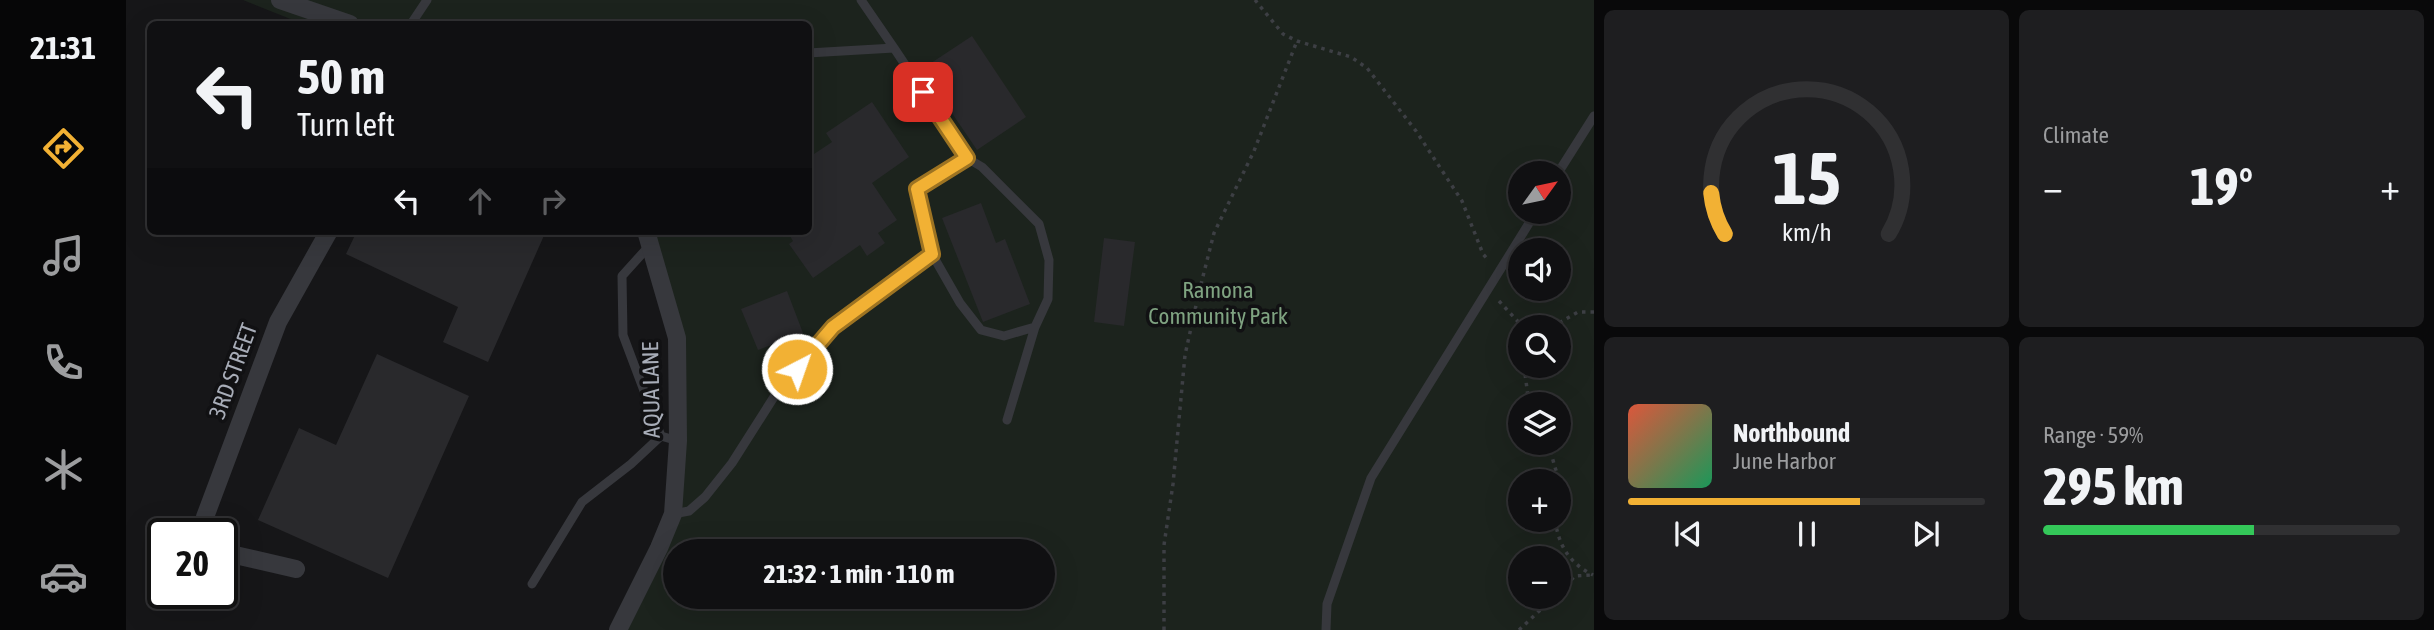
<!DOCTYPE html>
<html lang="en">
<head>
<meta charset="utf-8">
<style>
	body { margin:0; font-family:"Asap Condensed",sans-serif; background:#1e1e20; color:#f1f3f6; height:100vh; display:flex; flex-direction:column; font-size:26px; white-space:nowrap }
	* { box-sizing:border-box; margin:0 }
	p { font-size:23px; color:#9c9d9f }
	.icon { flex:none; width:38px; height:38px; fill:none; stroke:currentColor; stroke-width:2; stroke-linecap:round; stroke-linejoin:round }
	.map { position:relative; flex:1; overflow:hidden }
	.drawer { display:flex; flex-direction:column; gap:10px; padding:10px; background:#09090a; width:840px }
	.drawer>* { flex:none }
	.hud { position:absolute; left:21px; top:21px; width:665px; height:214px; border-radius:10px; box-shadow:0 7px 28px #0002,0 0 0 2px #303032; background:#101012; color:#f1f3f6; overflow:hidden }
	.needle { width:46px; rotate:57deg }
	.controls { position:absolute; left:1382px; top:161px; display:grid; gap:14px }
	.controls a { display:grid; place-items:center; width:63px; height:63px; border-radius:50%; background:#101012; box-shadow:0 7px 28px #0002,0 0 0 2px #303032; font-size:35px }
	.speed { position:absolute; left:21px; top:518px; display:flex; gap:14px; font-size:35px; font-weight:700; text-align:center }
	.speed>* { display:grid; place-content:center; width:91px; height:91px; border-radius:50%; background:#101012; box-shadow:0 7px 28px #0002,0 0 0 2px #303032; line-height:1 }
	.speed .limit { border:4px solid #111; border-radius:10px; background:#fff; color:#111 }
	.pin { position:absolute; display:grid; place-items:center; width:60px; height:60px; color:#fff; margin:-30px; border-radius:14px; box-shadow:0 4px 10px #0006 }
	.me { position:absolute; width:77px; margin:-38px; rotate:41deg; stroke-linejoin:round; filter:drop-shadow(0 0 5px #0008) }
	.turn { display:flex; align-items:center; gap:24px; height:147px; padding:0 35px; font-size:32px }
	.turn .icon { width:91px; height:91px; stroke-width:2.5 }
	.turn b { display:block; font-size:49px; line-height:60px }
	.lanes { display:flex; align-items:center; height:66px; padding:0 35px; background:#0003; justify-content:center; gap:35px; direction:ltr }
	.lanes .off { opacity:.35 }
	.big { font-size:52px; font-weight:700; line-height:1.1 }
	.drawer .tile { flex:1; display:flex; flex-direction:column; justify-content:center; gap:10px; min-width:0; padding:0 24px; border-radius:10px; background:#1e1e20 }
	.drawer .dial { align-items:center; gap:0 }
	.dial svg { height:182px; overflow:visible; fill:none; stroke:#303032; stroke-width:7; stroke-linecap:round; text-anchor:middle }
	.dial text { fill:#f1f3f6; stroke:none }
	.song { display:flex; align-items:center; gap:21px }
	.cover { width:84px; height:84px; border-radius:10px; background:linear-gradient(135deg,hsl(10 70% 55%),hsl(150 70% 35%)) }
	.played { height:7px; border-radius:4px; background:linear-gradient(90deg,#f2b134 65%,#303032 65%) }
	.keys { display:flex; justify-content:space-around; direction:ltr }
	.heat { display:flex; justify-content:space-between; align-items:center; font-size:38px; direction:ltr }
	.charge { height:10px; border-radius:5px; background:linear-gradient(90deg,#34c759 59%,#303032 0) }
	.drawer .tiles { flex:1; display:grid; gap:10px; grid-template-columns:repeat(2,1fr) }
	.trip { position:absolute; left:537px; top:539px; width:392px; height:70px; border-radius:35px; background:#101012; box-shadow:0 7px 28px #0002,0 0 0 2px #303032; font-weight:700; line-height:70px; text-align:center }
	main { display:flex; flex:1; min-height:0 }
	.dock { display:flex; flex-direction:column; width:126px; justify-content:space-around; align-items:center; background:#060607; color:#9c9d9f }
	.dock .icon { width:49px; height:49px }
	.dock .on { color:#f2b134 }
	.dock b { font-size:32px; color:#f1f3f6 }
	.map>svg:first-child { display:block }
	.green { fill:#1c231d; fill-rule:evenodd }
	.building { fill:#29292c }
	.lines { fill:none; stroke-linecap:round; stroke-linejoin:round }
	.path { stroke:#3d3f44; stroke-width:3.5; stroke-dasharray:3.5 5; stroke-linecap:butt }
	.lane { stroke:#37383d; stroke-width:9 }
	.street { stroke:#37383d; stroke-width:18 }
	.route-casing { stroke:#9d7322; stroke-width:18 }
	.route { stroke:#f2b134; stroke-width:12 }
	.labels { text-anchor:middle; dominant-baseline:central; stroke-width:7; stroke-linejoin:round; paint-order:stroke }
	.park-label { font-size:23px; fill:#7fa381; stroke:#111113 }
	.street-label { font-size:23px; fill:#a8adb8; stroke:#111113 }
</style>
</head>
<body>
<main>
<nav class="dock">
<b>21:31</b>
<svg class="icon on" aria-label="directions" viewBox="0 0 24 24"><path d="M12 3l9 9-9 9-9-9zM9 14v-3h6M13 9l2 2-2 2"/></svg>
<svg class="icon" aria-label="music" viewBox="0 0 24 24"><path d="M9 18V5l10-2v13"/><circle cx="6" cy="18" r="3"/><circle cx="16" cy="16" r="3"/></svg>
<svg class="icon" aria-label="phone" viewBox="0 0 24 24"><path d="M5 4h4l2 5-3 2q2 4 5 5l2-3 5 2v4C11 20 4 13 5 4z"/></svg>
<svg class="icon" aria-label="climate" viewBox="0 0 24 24"><path d="M12 3v18M4 7l16 10M4 17L20 7"/></svg>
<svg class="icon" aria-label="car" viewBox="0 0 24 24"><path d="M5 17H2v-5l4-1 3-4h7l3 4 3 1v5h-3M9 17h6M6 11h13"/><circle cx="7" cy="17" r="2"/><circle cx="17" cy="17" r="2"/></svg>
</nav>
<div class="map">
<svg width="1468" height="630" viewBox="0 0 1468 630">
	<rect width="100%" height="100%" fill="#161618"/>
	<path class="green" d="M 117,0 L 1468,0 L 1468,630 L 495,630 L 548,517 L 554,366 L 520,231 L 682,231 L 682,24 L 177,24 ZM 1395,173 L 1433,173 L 1433,212 L 1395,212 ZM 1395,250 L 1433,250 L 1433,289 L 1395,289 ZM 1395,327 L 1433,327 L 1433,366 L 1395,366 ZM 1395,404 L 1433,404 L 1433,443 L 1395,443 ZM 1395,481 L 1433,481 L 1433,520 L 1395,520 ZM 550,551 L 917,551 L 917,597 L 550,597 ZM 1395,558 L 1433,558 L 1433,597 L 1395,597 Z"/>
	<path class="building" d="M 846,36 L 900,117 L 851,150 L 796,69 Z
		M 746,102 L 783,157 L 746,183 L 771,220 L 752,233 L 759,243 L 741,256 L 734,245 L 687,278 L 663,244 L 667,241 L 661,231 L 682,231 L 682,158 L 706,142 L 700,133 Z
		M 855,203 L 870,243 L 879,239 L 904,304 L 857,322 L 816,218 Z
		M 231,231 L 420,231 L 362,362 L 317,342 L 332,307 L 220,254 Z
		M 978,238 L 1009,242 L 998,326 L 968,322 Z
		M 661,291 L 677,333 L 632,350 L 615,309 Z
		M 251,354 L 343,396 L 262,578 L 132,520 L 173,428 L 210,445 Z"/>
	<g class="lines">
		<path class="path" d="M 1129,0 L 1157,34 L 1171,41 L 1225,57 L 1241,68 L 1290,131 L 1336,201 L 1357,254 L 1363,261
			M 1373,301 L 1397,327
			M 1426,327 L 1452,312 L 1468,312
			M 1398,366 L 1403,404
			M 1422,443 L 1433,481
			M 1433,484 L 1433,492
			M 1429,520 C 1433,546 1443,563 1467,575
			M 1433,592 L 1449,576 L 1466,575
			M 1038,630 L 1038,545 L 1047,484 L 1059,355 L 1073,292 L 1088,233 L 1128,151 L 1171,41
			M 1393,630 L 1428,597"/>
		<path class="lane" d="M 735,0 L 768,48
			M 285,24 L 301,0
			M 682,53 L 768,48 L 841,158 L 791,189 L 806,254 L 834,303 L 855,330 L 878,336 L 909,327 L 922,299 L 923,260 L 913,224 L 856,167 L 841,158
			M 1432,173 L 1468,116
			M 524,245 L 496,276 L 497,335 L 535,436 L 552,441
			M 881,420 L 909,327
			M 547,514 L 563,511 L 579,497 L 606,463 L 653,389 L 707,327 L 806,254
			M 406,584 L 456,502 L 505,464 L 535,436
			M 1200,630 L 1201,604 L 1245,478 L 1410,212"/>
		<path class="street" d="M 154,0 L 224,24
			M 86,534 L 79,517 L 152,322 L 203,231
			M 96,552 L 170,569
			M 492,630 L 533,548 L 547,514 L 552,441 L 551,338 L 520,231"/>
	</g>
	<g class="lines">
		<g class="route-casing">
			<path id="route" d="M 671,369 L 707,327 L 806,254 L 791,189 L 841,158 L 797,92"/>
		</g>
		<use href="#route" class="route"/>
	</g>
	<g class="labels">
		<g class="park-label">
			<text x="1092" y="290">Ramona<tspan x="1092" dy="26">Community Park</tspan></text>
		</g>
		<g class="street-label">
			<text transform="translate(107 371) rotate(-70)">3RD STREET</text>
			<text transform="translate(525 390) rotate(-91)">AQUA LANE</text>
		</g>
	</g>
</svg>
<div class="controls">
<a><svg class="needle" viewBox="-14 -14 28 28"><path d="M0-13l5 13h-10z" fill="#e53935"/><path d="M0 13l5-13h-10z" fill="#9c9d9f"/></svg></a>
<a><svg class="icon" aria-label="sound" viewBox="0 0 24 24"><path d="M4 9h4l5-4v14l-5-4H4zM17 9q2 3 0 6"/></svg></a>
<a><svg class="icon" aria-label="search" viewBox="0 0 24 24"><circle cx="10" cy="10" r="6"/><path d="M15 15l6 6"/></svg></a>
<a><svg class="icon" aria-label="layers" viewBox="0 0 24 24"><path d="M12 4l9 5-9 5-9-5zM3 14l9 5 9-5"/></svg></a>
<a>+</a>
<a>−</a>
</div>
<div class="speed"><div class="limit">20</div></div>
<div class="pin" style="left:797px;top:92px;background:#d93025"><svg class="icon" aria-label="arrive" viewBox="0 0 24 24"><path d="M6 21V4h12l-3 4 3 4H6"/></svg></div>
<svg class="me" style="left:671px;top:369px" viewBox="-20 -20 40 40"><circle r="17" fill="#f2b134" stroke="#fff" stroke-width="3"/><path d="M0-11L8 9 0 5-8 9z" fill="#fff"/></svg>
<div class="trip">21:32 · 1 min · 110 m</div>
<div class="hud">
<div class="turn"><svg class="icon" aria-label="left" viewBox="0 0 24 24"><path d="M17 20v-9H6M10 6l-5 5 5 5"/></svg><div><b>50 m</b>Turn left</div></div>
<div class="lanes"><svg class="icon" aria-label="left" viewBox="0 0 24 24"><path d="M17 20v-9H6M10 6l-5 5 5 5"/></svg><svg class="icon off" aria-label="ahead" viewBox="0 0 24 24"><path d="M12 20V5M6 11l6-6 6 6"/></svg><svg class="icon off" aria-label="right" viewBox="0 0 24 24"><path d="M7 20v-9h11M14 6l5 5-5 5"/></svg></div>
</div>
</div>
<section class="drawer">
<div class="tiles">
<div class="tile dial"><svg viewBox="0 0 100 80">
<path d="M14 69A42 42 0 1 1 86 69"/>
<path d="M14 69A42 42 0 0 1 8 51" stroke="#f2b134"/>
<text x="50" y="56" font-size="32" font-weight="700">15</text>
<text x="50" y="72" font-size="11">km/h</text>
</svg></div>
<div class="tile"><p>Climate</p>
<div class="heat"><a>−</a><b class="big">19°</b><a>+</a></div>
</div>
<div class="tile">
<div class="song"><i class="cover"></i><div><b>Northbound</b><p>June Harbor</p></div></div>
<div class="played"></div>
<div class="keys"><svg class="icon" aria-label="previous" viewBox="0 0 24 24"><path d="M18 5L8 12l10 7zM5 5v14"/></svg><svg class="icon" aria-label="pause" viewBox="0 0 24 24"><path d="M8 5v14M16 5v14"/></svg><svg class="icon" aria-label="next" viewBox="0 0 24 24"><path d="M6 5l10 7-10 7zM19 5v14"/></svg></div>
</div>
<div class="tile"><p>Range · 59%</p><b class="big">295 km</b><div class="charge"></div></div>
</div>
</section>
</main>
</body>
</html>
